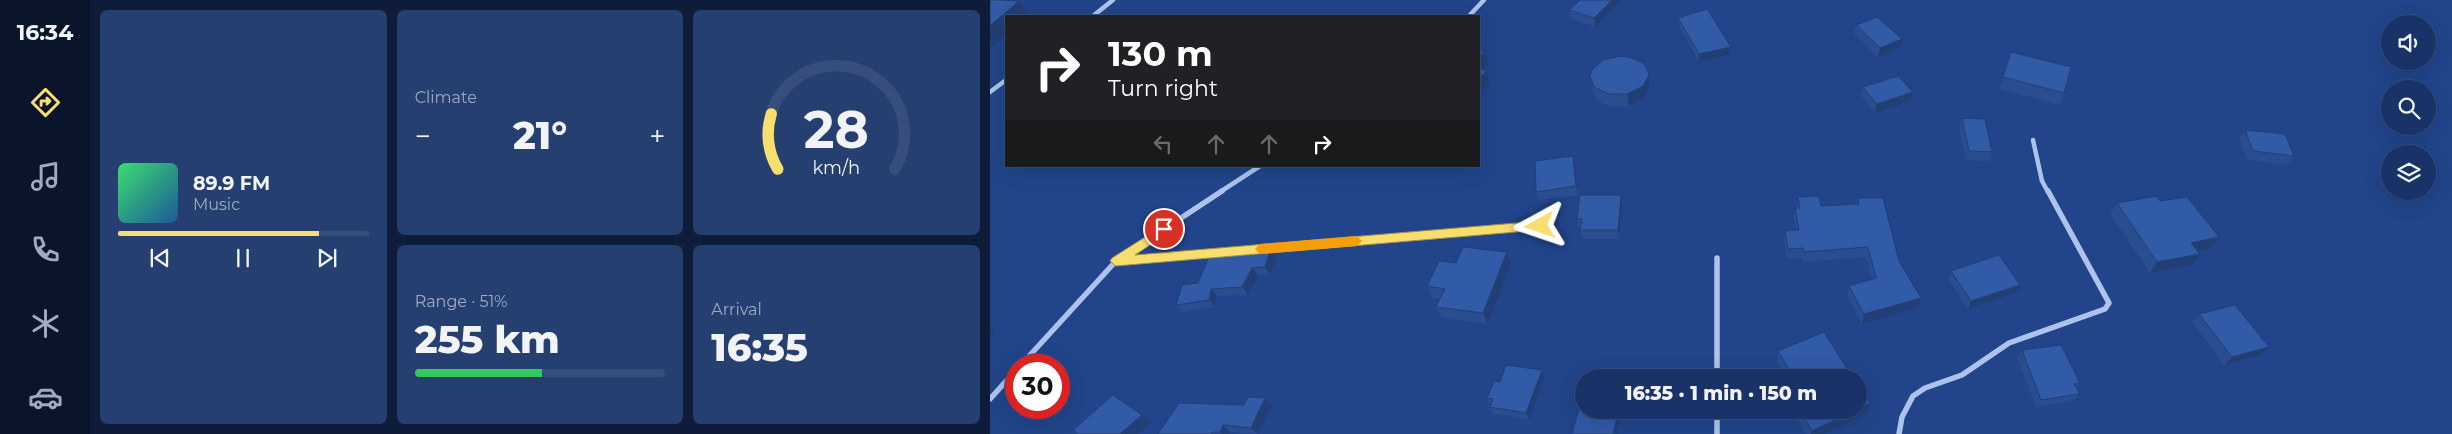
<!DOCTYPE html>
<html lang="en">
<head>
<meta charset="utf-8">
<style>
	body { margin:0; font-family:Montserrat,sans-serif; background:#263f71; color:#f1f3f6; height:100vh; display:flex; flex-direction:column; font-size:19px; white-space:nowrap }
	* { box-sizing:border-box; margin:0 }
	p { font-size:16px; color:#9faac0 }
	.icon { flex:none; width:28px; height:28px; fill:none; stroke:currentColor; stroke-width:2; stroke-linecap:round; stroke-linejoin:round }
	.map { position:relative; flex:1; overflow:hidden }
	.panel { display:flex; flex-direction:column; gap:10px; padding:10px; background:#0e1c39; width:900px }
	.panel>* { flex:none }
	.banner { position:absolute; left:15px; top:15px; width:475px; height:152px; border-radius:0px; box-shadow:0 5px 20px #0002,0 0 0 1px #374e7c; background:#202124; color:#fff; overflow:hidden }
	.fabs { position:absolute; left:1391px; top:15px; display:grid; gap:10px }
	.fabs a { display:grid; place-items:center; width:55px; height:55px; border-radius:50%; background:#193368; box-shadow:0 5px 20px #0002,0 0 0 1px #374e7c; font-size:25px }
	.speed { position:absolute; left:15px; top:354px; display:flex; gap:10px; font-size:25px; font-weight:700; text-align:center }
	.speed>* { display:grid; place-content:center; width:65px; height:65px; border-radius:50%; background:#193368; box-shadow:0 5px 20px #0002,0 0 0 1px #374e7c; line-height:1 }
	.speed .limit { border:8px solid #d22; background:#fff; color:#111 }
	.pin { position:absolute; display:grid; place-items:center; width:42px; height:42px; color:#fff; margin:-21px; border:2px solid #fff; border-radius:50%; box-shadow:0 1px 5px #0007 }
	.me { position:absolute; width:55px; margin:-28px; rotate:265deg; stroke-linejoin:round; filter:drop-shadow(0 0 4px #0008) }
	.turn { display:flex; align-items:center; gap:18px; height:105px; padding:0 20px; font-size:22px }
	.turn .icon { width:65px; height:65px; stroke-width:2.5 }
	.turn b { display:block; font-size:35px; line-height:42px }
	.lanes { display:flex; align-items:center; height:48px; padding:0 20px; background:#0003; justify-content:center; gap:25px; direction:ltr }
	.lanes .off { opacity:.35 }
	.big { font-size:38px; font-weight:800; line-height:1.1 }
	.panel .card { flex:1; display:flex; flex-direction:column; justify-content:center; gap:8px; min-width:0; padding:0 18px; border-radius:8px; background:#263f71 }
	.panel .dial { align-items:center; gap:0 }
	.dial svg { height:130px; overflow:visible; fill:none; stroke:#374e7c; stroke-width:7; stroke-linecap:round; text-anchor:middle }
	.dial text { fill:#f1f3f6; stroke:none }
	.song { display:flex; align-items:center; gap:15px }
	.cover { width:60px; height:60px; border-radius:8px; background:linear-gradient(135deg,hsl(140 70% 55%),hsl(210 70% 35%)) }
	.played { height:5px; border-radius:2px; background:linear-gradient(90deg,#f7de6f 80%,#374e7c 80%) }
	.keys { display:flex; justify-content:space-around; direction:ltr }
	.heat { display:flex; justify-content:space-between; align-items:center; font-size:28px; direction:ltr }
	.charge { height:8px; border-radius:4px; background:linear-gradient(90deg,#34c759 51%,#374e7c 0) }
	.panel .tiles { flex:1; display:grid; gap:10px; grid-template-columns:repeat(3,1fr) }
	.card:first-child { grid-row:span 2 }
	.trip { position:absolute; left:585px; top:369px; width:292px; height:50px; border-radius:25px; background:#193368; box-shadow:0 5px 20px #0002,0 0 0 1px #374e7c; font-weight:800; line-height:50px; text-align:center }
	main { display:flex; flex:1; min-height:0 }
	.menu { display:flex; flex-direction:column; width:90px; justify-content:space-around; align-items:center; background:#0a142a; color:#9faac0 }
	.menu .icon { width:35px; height:35px }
	.menu .selected { color:#f7de6f }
	.menu b { font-size:22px; color:#f1f3f6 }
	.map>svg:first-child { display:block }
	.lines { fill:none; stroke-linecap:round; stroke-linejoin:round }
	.street-far1 { stroke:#adc3eb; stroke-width:4.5 }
	.street { stroke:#adc3eb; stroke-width:5.5 }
	.wall { fill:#2a4d90 }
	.shaded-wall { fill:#223f75 }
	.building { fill:#315aa7; stroke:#223f75 }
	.route { fill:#f7de6f; stroke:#a19048 }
	.slow { fill:#f59e0b }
</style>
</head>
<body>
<main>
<nav class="menu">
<b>16:34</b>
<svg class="icon selected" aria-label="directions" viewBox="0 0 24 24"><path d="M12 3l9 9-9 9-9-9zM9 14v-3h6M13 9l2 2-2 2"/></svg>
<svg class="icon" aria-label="music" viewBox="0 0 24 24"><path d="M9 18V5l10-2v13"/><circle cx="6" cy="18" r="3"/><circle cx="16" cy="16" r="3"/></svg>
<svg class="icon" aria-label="phone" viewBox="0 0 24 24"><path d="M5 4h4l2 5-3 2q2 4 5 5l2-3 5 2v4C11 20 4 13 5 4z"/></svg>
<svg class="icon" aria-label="climate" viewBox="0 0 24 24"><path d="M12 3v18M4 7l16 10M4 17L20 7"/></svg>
<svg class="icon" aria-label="car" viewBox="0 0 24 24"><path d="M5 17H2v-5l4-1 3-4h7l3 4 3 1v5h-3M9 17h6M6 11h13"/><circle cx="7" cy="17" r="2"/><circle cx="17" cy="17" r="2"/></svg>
</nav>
<section class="panel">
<div class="tiles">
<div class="card">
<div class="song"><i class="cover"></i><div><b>89.9 FM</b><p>Music</p></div></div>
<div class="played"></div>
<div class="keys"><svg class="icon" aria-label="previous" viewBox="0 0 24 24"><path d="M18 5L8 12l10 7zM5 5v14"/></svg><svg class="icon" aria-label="pause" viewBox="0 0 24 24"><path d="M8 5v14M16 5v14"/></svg><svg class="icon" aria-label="next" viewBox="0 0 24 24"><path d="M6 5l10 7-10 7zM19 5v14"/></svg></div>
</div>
<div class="card"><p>Climate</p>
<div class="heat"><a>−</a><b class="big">21°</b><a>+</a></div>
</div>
<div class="card dial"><svg viewBox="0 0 100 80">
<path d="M14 69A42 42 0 1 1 86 69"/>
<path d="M14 69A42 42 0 0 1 10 35" stroke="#f7de6f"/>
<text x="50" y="56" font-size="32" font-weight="700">28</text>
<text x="50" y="72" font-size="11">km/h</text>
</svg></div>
<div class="card"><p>Range · 51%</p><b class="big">255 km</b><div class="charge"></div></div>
<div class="card"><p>Arrival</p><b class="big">16:35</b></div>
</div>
</section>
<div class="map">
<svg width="1462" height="434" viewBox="0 0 1462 434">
	<rect width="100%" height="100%" fill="#21448a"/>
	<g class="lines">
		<path class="street-far1" d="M 103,16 L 123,0
			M 479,16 L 494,0
			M 0,92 L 16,80
			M 1043,140 L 1052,181 L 1058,192
			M 230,192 L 270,166"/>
		<path class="street" d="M 276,249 L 550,226
			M 727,258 L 727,378
			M 126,261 L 226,253
			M 31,365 L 126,261 L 232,191
			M 0,399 L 26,370
			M 727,410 L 727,434
			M 909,434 L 912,417 L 923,396 L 935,388 L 972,375 L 1019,343 L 1115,309 L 1119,303 L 1058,191"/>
	</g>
	<path class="wall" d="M 590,0 L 632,0 L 605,27 L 581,19 L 579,10 Z
		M 688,18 L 741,54 L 709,62 L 689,26 Z
		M 866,25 L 910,48 L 888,57 L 864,34 Z
		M 1021,52 L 1074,93 L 1069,105 L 1009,89 Z
		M 659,75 L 660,87 L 654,98 L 639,106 L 620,107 L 606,100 L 602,88 L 600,76 Z
		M 873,87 L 923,92 L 921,101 L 885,113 L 871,96 Z
		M 972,118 L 1002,152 L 999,161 L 976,160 L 969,127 Z
		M 1255,130 L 1304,156 L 1297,165 L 1257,160 L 1249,139 Z
		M 585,164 L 588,195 L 549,200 L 546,192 Z
		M 631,195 L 632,203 L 629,239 L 592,239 L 590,230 L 591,228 L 589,228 L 587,219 Z
		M 808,197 L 831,206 L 867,204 L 868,198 L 909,261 L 931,298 L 928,307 L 872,324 L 857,296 L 859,286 L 882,280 L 876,257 L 813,262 L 812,258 L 797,259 L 794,241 L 795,231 L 806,230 L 804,219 L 805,208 L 807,208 Z
		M 1170,201 L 1229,237 L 1221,248 L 1207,251 L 1202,265 L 1160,273 L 1120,214 L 1127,203 Z
		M 287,256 L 280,275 L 268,275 L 258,295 L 227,296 L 225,307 L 193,312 L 186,305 Z
		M 466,263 L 521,264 L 498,324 L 452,318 L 446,307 L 450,299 L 442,298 L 437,286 Z
		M 961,271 L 1030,285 L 1026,293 L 978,309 L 958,279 Z
		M 1209,314 L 1271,355 L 1234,365 L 1202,322 Z
		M 1032,350 L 1090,383 L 1087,388 L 1090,394 L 1084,401 L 1046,407 L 1027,358 Z
		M 788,351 L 863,378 L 796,378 L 787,362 Z
		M 552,370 L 554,378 L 539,420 L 503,414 L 500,407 L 500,405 L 497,398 L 510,382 Z
		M 275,398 L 282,405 L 268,434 L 240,432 L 240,434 L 168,434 Z
		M 802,410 L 869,410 L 876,414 L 834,434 L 816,434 Z"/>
	<path class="shaded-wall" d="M 622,0 L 632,0 L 605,27 L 604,18 Z
		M 29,1 L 38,13 L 35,16 L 16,16 L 16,34 L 0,48 L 0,26 Z
		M 912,39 L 910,48 L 888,57 L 890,48 Z
		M 741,47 L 741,54 L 709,62 L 709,54 Z
		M 495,52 L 499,64 L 489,73 L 489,57 Z
		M 497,71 L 500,84 L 489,94 L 489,78 Z
		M 659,75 L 660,87 L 654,98 L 639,106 L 637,94 Z
		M 923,92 L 921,101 L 885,113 L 887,104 Z
		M 583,156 L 585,164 L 588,195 L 586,186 Z
		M 631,195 L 632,203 L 629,239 L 628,230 Z
		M 1229,237 L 1221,248 L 1193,254 L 1201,243 Z
		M 281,248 L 287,256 L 280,275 L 275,267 Z
		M 517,252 L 521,264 L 498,324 L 493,313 Z
		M 1210,254 L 1202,265 L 1160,273 L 1167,262 Z
		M 262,268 L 268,275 L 258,295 L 252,287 Z
		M 1030,285 L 1026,293 L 978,309 L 981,301 Z
		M 221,289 L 227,296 L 225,307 L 219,300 Z
		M 931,298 L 928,307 L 872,324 L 874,314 Z
		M 0,326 L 5,333 L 0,336 Z
		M 1279,347 L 1271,355 L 1234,365 L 1242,357 Z
		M 552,370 L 554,378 L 539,420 L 536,413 Z
		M 275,398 L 282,405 L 268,434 L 261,428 Z
		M 880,403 L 876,414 L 834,434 L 821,434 L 822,431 L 866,410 L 869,410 L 869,409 Z
		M 629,410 L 632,410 L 627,434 L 623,434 Z
		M 152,415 L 161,422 L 148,434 L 130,434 Z
		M 233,425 L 240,432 L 240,434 L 232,434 L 230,432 Z"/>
	<path class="building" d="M 0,0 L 13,0 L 29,1 L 0,26 Z
		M 590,0 L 622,0 L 604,18 L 579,10 Z
		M 717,9 L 741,47 L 709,54 L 688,18 Z
		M 887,17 L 912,39 L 890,48 L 866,25 Z
		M 489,49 L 495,52 L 489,57 Z
		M 1021,52 L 1081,67 L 1074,93 L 1013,77 Z
		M 630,56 L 639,57 L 653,63 L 657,69 L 659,75 L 653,86 L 637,94 L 619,94 L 604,87 L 600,76 L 602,70 L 613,60 Z
		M 489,68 L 497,71 L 489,78 Z
		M 908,76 L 923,92 L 887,104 L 873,87 Z
		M 972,118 L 995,119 L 1002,152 L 979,151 Z
		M 1255,130 L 1295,134 L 1304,156 L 1263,151 Z
		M 583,156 L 586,186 L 546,192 L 545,161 Z
		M 590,195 L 631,195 L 628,230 L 590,230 L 592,219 L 587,219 Z
		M 829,196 L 831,206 L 869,204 L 868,198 L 893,198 L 909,261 L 931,298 L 874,314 L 859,286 L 886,278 L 878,247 L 814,252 L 813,248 L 798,249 L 795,231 L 809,230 L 805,208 L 810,208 L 808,197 Z
		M 1167,196 L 1170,201 L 1197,197 L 1229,237 L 1201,243 L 1210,254 L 1167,262 L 1127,203 Z
		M 473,247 L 517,252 L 493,313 L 446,307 L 455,289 L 437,286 L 449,261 L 466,263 Z
		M 281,248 L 275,267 L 262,268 L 252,287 L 221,289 L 219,300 L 186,305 L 192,285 L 208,283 L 221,252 Z
		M 1009,255 L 1030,285 L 981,301 L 961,271 Z
		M 1245,305 L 1279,347 L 1242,357 L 1209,314 Z
		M 834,332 L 863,378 L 804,378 L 788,351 Z
		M 1071,345 L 1090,383 L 1084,384 L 1090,394 L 1051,400 L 1032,350 Z
		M 516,365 L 552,370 L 536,413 L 500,407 L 503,399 L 497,398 L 504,381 L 510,382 Z
		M 869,386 L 880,403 L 869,409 Z
		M 594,389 L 594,410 L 629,410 L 623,434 L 582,434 Z
		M 123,395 L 152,415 L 130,434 L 88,434 L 83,430 Z
		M 258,397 L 275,398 L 261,428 L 233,425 L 230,432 L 223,432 L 221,434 L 168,434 L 189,403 L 254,405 Z
		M 810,410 L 866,410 L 822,431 Z"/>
	<path class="route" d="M 550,221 L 556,226 L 550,230 L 126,266 L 120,261 L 122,258 L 174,225 L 180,229 L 178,233 L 145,255 Z"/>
	<path class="slow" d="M 367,236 L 372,241 L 367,246 L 270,254 L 265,249 L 270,244 Z"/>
</svg>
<div class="fabs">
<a><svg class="icon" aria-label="sound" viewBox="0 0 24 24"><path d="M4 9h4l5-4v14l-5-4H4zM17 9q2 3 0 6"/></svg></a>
<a><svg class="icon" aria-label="search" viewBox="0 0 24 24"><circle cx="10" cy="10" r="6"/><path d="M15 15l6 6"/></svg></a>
<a><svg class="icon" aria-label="layers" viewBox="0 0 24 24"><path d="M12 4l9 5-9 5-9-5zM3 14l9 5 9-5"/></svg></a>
</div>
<div class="speed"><div class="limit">30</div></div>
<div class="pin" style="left:174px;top:229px;background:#d93025"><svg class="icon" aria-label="arrive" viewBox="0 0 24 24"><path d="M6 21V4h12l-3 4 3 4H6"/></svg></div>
<svg class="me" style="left:550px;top:226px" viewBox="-20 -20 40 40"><path d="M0-17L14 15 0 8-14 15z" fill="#f7de6f" stroke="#fff" stroke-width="4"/></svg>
<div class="trip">16:35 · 1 min · 150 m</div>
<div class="banner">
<div class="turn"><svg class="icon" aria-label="right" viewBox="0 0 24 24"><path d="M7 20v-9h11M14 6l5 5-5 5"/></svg><div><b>130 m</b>Turn right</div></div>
<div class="lanes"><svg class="icon off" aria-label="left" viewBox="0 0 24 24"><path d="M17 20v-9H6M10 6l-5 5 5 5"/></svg><svg class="icon off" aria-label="ahead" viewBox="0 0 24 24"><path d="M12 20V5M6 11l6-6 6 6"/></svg><svg class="icon off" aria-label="ahead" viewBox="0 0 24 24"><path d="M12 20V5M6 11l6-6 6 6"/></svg><svg class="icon" aria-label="right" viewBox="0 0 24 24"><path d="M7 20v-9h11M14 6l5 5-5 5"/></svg></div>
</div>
</div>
</main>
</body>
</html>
